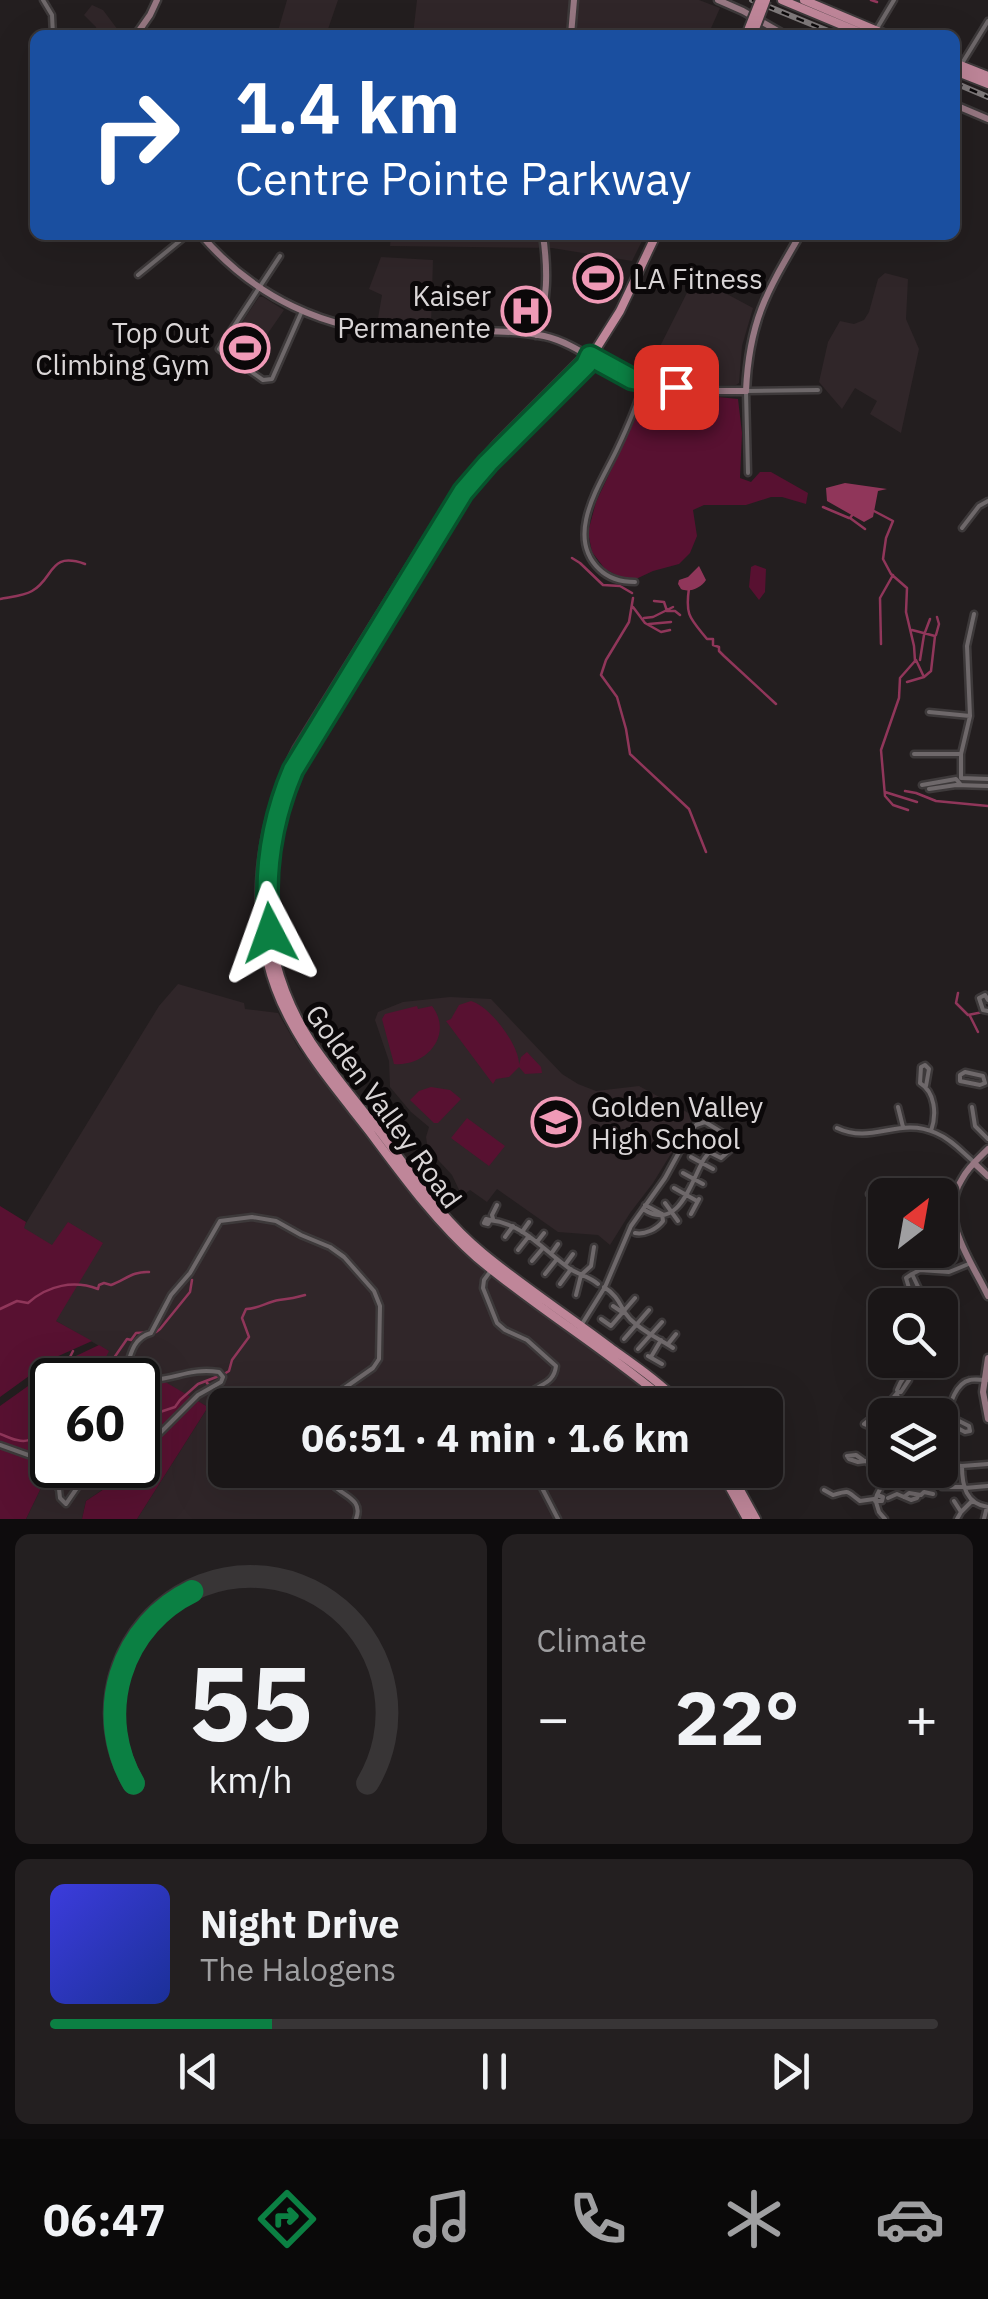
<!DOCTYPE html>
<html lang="en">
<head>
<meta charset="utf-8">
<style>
	body { margin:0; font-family:"IBM Plex Sans",sans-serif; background:#231f20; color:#f1f3f6; height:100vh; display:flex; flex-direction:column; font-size:38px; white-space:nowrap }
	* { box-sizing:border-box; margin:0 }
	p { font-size:32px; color:#9f9fa1 }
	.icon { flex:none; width:55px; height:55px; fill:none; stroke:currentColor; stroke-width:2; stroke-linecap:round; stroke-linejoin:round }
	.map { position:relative; height:1519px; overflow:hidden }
	.details { display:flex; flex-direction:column; gap:15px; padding:15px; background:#0e0c0d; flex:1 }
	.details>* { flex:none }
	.top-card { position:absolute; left:30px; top:30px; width:930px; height:210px; border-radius:15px; box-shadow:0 10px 40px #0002,0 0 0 2px #383536; background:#1a4fa0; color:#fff; overflow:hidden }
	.needle { width:65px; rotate:31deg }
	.controls { position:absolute; left:868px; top:1178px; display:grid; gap:20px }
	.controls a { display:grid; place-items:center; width:90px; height:90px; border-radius:15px; background:#1a1617; box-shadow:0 10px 40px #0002,0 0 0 2px #383536; font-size:50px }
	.speed { position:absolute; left:30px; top:1358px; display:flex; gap:20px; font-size:50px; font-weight:700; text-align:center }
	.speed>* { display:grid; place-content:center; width:130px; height:130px; border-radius:50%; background:#1a1617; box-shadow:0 10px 40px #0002,0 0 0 2px #383536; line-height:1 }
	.speed .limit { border:5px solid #111; border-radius:15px; background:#fff; color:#111 }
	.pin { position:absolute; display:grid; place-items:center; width:85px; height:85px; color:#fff; margin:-42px; border-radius:20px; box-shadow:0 5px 15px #0006 }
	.me { position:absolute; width:110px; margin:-55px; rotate:356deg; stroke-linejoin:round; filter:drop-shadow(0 0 8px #0008) }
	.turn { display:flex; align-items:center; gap:35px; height:210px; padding:0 40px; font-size:45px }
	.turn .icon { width:130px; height:130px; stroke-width:2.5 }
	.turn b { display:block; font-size:70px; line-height:85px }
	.big { font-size:75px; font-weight:800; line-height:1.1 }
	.details .tile { flex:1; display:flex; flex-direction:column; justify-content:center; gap:15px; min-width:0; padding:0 35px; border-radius:15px; background:#231f20 }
	.details .dial { align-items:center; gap:0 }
	.dial svg { height:260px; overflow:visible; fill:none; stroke:#383536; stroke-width:7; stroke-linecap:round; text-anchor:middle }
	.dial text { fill:#f1f3f6; stroke:none }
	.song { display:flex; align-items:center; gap:30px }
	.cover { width:120px; height:120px; border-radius:15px; background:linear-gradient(135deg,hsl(240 70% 55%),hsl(230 70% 35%)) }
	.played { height:10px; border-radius:5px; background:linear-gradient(90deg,#0b8043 25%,#383536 25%) }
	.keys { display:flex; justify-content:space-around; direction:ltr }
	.heat { display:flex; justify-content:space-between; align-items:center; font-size:55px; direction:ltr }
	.details .tiles { flex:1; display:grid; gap:15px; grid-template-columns:1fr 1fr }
	.tile:last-child { grid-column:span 2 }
	.trip { position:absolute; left:208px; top:1388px; width:575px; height:100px; border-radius:15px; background:#1a1617; box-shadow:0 10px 40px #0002,0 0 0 2px #383536; font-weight:800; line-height:100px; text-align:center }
	.menu { display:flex; height:160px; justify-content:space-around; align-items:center; background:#0a0909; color:#9f9fa1 }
	.menu .icon { width:70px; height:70px }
	.menu .selected { color:#0b8043 }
	.menu b { font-size:45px; color:#f1f3f6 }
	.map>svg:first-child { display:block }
	.built { fill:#302629 }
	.green { fill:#581131 }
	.water { fill:#90365a }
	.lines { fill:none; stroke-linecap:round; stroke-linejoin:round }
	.stream { stroke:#90365a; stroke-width:2.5 }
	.street-casing { stroke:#3d393a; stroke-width:9 }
	.secondary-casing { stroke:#3d393a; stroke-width:11 }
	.primary-casing { stroke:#3d393a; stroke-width:12 }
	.street { stroke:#6e686a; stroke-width:4 }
	.secondary { stroke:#967782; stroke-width:6 }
	.primary { stroke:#bf8699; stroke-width:8 }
	.rail-casing { stroke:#7e797a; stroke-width:6 }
	.rail { stroke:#0b0809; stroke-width:2.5; stroke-dasharray:8; stroke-linecap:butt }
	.primary-bridge-casing { stroke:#3d393a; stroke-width:12; stroke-linecap:butt }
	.primary-bridge { stroke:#bf8699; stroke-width:8 }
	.route-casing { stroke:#07532c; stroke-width:25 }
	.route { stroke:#0b8043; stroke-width:18 }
	.labels { text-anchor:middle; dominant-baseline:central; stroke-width:10; stroke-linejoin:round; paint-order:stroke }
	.poi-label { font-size:28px; fill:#dad6d7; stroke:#0b0809; text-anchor:start }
	.street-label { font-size:28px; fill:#dad6d7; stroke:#0b0809 }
</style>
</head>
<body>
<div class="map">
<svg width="988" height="1519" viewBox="0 0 988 1519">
	<rect width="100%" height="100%" fill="#231e1f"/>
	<path class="built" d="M 287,0 L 338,0 L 326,35 L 292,35 L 278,31 Z
		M 417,0 L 699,0 L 720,8 L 708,35 L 413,35 Z
		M 92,5 L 103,10 L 121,34 L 97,35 L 96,27 L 84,15 Z
		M 391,235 L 645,235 L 632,261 L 552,248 L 390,246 Z
		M 381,257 L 433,260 L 431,325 L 398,327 L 377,324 L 382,295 L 369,289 Z
		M 885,273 L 908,279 L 906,319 L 919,349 L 901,433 L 870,414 L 877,401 L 855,388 L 842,409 L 819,382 L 828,342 L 840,321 L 854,324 L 864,320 L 869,312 L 878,279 Z
		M 695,277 L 753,308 L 742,346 L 739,383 L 736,385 L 712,385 L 645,376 Z
		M 259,297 L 263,297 L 284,310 L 264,339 L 241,324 Z
		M 178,984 L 244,1003 L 245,1009 L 278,1013 L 299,1049 L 388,1166 L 450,1239 L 493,1278 L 632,1377 L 648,1390 L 659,1405 L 225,1405 L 225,1470 L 713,1470 L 740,1519 L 137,1519 L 208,1407 L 149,1374 L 138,1398 L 138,1380 L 94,1380 L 108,1351 L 56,1321 L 52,1246 L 23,1228 L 159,1006 Z
		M 450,997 L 491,999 L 562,1074 L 578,1084 L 596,1091 L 639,1086 L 694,1116 L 653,1183 L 630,1213 L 610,1245 L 598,1235 L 558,1232 L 497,1189 L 487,1202 L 470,1190 L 462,1196 L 452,1175 L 428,1149 L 426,1137 L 429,1127 L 411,1112 L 390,1087 L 389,1061 L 375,1020 L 378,1012 L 403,1002 Z
		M 52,1465 L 126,1465 L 128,1472 L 86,1501 L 82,1519 L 26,1519 Z"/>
	<path class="green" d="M 649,390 L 738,399 L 742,433 L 740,478 L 751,482 L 760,472 L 771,472 L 808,493 L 806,504 L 782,497 L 771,497 L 746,505 L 704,505 L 693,510 L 697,536 L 690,553 L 679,564 L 653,571 L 638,578 L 622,578 L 605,569 L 592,552 L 588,532 L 596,502 Z
		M 755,565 L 766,569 L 765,592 L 759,600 L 749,587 L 751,567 Z
		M 471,1001 C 490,1006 520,1046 519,1065 L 521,1057 L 527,1052 L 541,1067 L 542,1073 L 525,1074 L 519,1067 L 509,1077 L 496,1079 L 493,1084 L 446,1021 L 451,1019 L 459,1005 Z
		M 417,1006 L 418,1009 L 432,1006 C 454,1035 426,1067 394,1064 L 382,1019 L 385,1014 Z
		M 431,1087 L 450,1090 L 461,1099 L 438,1123 L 434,1123 L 410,1100 L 419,1091 Z
		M 467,1118 L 505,1146 L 489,1166 L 451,1138 Z
		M 0,1206 L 26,1222 L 24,1228 L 52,1245 L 68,1222 L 103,1243 L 56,1321 L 92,1341 L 54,1358 L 0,1397 Z
		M 99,1345 L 109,1351 L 94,1380 L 52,1380 L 52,1465 L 26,1519 L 0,1519 L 0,1406 L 59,1364 Z
		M 150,1373 L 208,1407 L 137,1519 L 82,1519 L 86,1501 L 128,1473 L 126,1465 L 138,1465 L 138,1398 Z"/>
	<path class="water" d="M 845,483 L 887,489 L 878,491 L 873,517 L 864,522 L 827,501 L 826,488 Z
		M 699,566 L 706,580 C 701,588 689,593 681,589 L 678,584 L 679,580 L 688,577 Z"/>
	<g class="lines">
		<path class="stream" d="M 871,0 L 877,2
			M 823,507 L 849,518
			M 874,511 L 893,521 L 886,538 L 883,559 L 891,574 L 907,588 L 906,612 L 914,646 L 915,661 L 900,678 L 899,698 L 881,750 L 885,796 L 893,805 L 908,810
			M 853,514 L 850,518 L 865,529
			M 572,558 L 580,563 L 603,585 L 620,586 L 632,593
			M 689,588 C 685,616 690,618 707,639 L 713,639 L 713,645 L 719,647 L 719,651 L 724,656 L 776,704
			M 633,598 L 629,622 L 606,660 L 601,675 L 617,697 L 626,729 L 630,754 L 689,809 L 706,852
			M 0,599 C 9,597 24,596 32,591 C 55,578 48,551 85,564
			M 654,601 L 664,602 L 667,611 L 675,611 L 680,615
			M 633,607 L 645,623 L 661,632 L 670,630
			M 644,618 L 653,617 L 673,607
			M 649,624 L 671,622
			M 936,635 L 939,624 L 937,617
			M 881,644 L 880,598 L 893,575
			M 916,660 L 923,675
			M 920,660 L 924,635 L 930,619
			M 907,682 L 924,677 L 931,671 L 935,636 L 912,630
			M 905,791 L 916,793 L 936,801 L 988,806
			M 885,792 L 917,802
			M 958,993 L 956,1003 L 968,1015 L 983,1012
			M 970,1016 L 978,1032
			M 905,1256 L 908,1259
			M 0,1309 L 17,1301 L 28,1303 C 48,1285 74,1280 98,1289 L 99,1285 L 104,1283 L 111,1285 C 125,1280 133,1271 149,1272
			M 224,1374 L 229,1371 L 232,1360 L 249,1337 L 242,1318 L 246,1309 C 258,1309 267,1302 279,1300 C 288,1299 295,1298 305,1295
			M 68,1380 L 68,1361 L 73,1351
			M 88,1380 L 95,1377 L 98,1370 L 107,1368 L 127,1339 L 131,1340 L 136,1333 L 156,1332 L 160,1329 L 190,1292 L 192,1280
			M 207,1383 L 219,1395 C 229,1392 234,1398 244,1397 C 248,1396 258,1392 261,1392 C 268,1394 276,1402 283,1405
			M 0,1434 C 6,1436 11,1439 17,1440 C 35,1445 43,1429 52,1418
			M 148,1437 L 160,1412 L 175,1407 L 180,1400 L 198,1384 L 219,1376
			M 31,1439 L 40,1445 L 52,1444
			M 138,1442 L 143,1442 L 146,1440"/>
		<g class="street-casing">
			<path id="street" d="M 43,0 L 52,15 L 53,35
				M 873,35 L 894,0
				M 961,65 L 988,21
				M 280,256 L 219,349 L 263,380 L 272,379 L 302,311
				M 138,275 L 187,235
				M 748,473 L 746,391 L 818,390
				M 962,528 L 979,506 L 988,501
				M 635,582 C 621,582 609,579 599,569 C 564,535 601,483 617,449 C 627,428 637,405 643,384
				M 974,614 L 967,646 L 970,716 L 961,754 L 961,778 L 988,779
				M 929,712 L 970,716
				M 914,754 L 961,754
				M 922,785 L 956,779 L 961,785
				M 929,789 L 956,785 L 988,786
				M 988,1000 L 985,995 L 979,998 L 983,1010 L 988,1011
				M 965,1072 L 983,1076 L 985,1083 L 980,1085 L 960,1081 L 960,1075 Z
				M 926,1086 L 929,1069 L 925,1065 L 921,1067 L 920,1083 C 935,1092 937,1114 931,1131
				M 898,1107 L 903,1127
				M 972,1107 L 975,1126 L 988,1139
				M 837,1128 C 873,1145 899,1116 936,1133 C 951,1139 962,1152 974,1162
				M 701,1141 L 712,1149
				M 709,1152 L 721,1158 L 730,1150
				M 691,1157 L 713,1169
				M 683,1173 L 703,1184
				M 674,1188 L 697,1201
				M 885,1195 L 873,1190 L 869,1194 L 885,1205
				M 665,1203 L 678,1221
				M 645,1205 L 662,1214
				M 691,1214 L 699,1199
				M 486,1219 L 490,1220 L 488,1224 L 484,1223 Z
				M 493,1219 L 492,1215 L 497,1205
				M 489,1220 C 523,1223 544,1251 570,1269 C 580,1275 590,1277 598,1284
				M 522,1232 L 529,1222
				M 635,1233 C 645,1235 657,1229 663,1221 L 662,1214
				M 940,1235 L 955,1232
				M 505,1237 L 513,1226
				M 537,1242 L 544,1233
				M 518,1250 L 529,1236
				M 551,1254 L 558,1244
				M 532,1261 L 543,1248
				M 565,1265 L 573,1254
				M 492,1269 L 484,1280 L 483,1288 L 497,1323 L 505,1330 L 527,1340 L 556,1366 C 554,1383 542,1383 531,1392 C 527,1396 524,1401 521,1405
				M 545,1274 L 557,1259
				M 912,1274 L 920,1270 L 949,1272 L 971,1263
				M 912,1274 L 920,1291 L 915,1294 L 909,1288 L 906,1278 Z
				M 560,1284 L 571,1269
				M 604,1287 C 621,1298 619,1307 630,1319 C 643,1332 658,1338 673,1348
				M 576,1295 L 581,1275 L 591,1266 L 594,1247
				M 613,1306 L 622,1312
				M 601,1319 L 611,1326 L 635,1298
				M 577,1332 L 605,1287 L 631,1226 L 665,1178 L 690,1132 L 696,1125 L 705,1122 L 723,1133 C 720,1143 710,1150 704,1159 C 691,1181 679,1233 643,1209
				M 624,1339 L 649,1310
				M 668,1344 L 676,1334
				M 638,1349 L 662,1322
				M 648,1356 L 662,1364
				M 651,1357 L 661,1340
				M 910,1371 L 909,1366 L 912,1360
				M 898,1392 L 901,1392 L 909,1380 L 908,1373
				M 894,1412 L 899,1401 L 897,1394
				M 895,1415 L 890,1407 L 893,1398 L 898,1392 L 897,1390 C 905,1370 911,1375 921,1360
				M 949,1416 C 949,1404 956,1383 970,1380 C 972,1379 986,1380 988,1380
				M 949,1416 L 969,1426 L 970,1431 L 965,1432 L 952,1425 Z
				M 885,1426 L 869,1420 L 864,1424 L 876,1429 L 885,1429
				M 0,1445 L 31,1456 L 59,1489 L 60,1498 L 66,1504 L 79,1485 L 126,1465
				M 138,1455 L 198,1395 L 221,1382 L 223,1377 L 219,1372 C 191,1368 178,1378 152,1380 C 144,1380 135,1379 127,1378 L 125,1374 C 130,1357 132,1338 151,1333 L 171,1295 L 190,1273 L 220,1221 L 252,1217 L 276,1221 L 301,1235 L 330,1247 L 344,1257 L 374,1291 L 380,1306 L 379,1359 L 373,1368 L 343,1389 L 341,1399 L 346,1405
				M 847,1456 L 849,1459 L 858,1462 L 866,1461 L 871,1465 L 885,1461
				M 847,1456 L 856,1455 L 863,1460
				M 940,1464 L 962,1466 L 988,1464
				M 962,1466 C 962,1486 966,1504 988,1507
				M 354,1470 L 341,1478 L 335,1487 C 347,1497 363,1501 356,1519
				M 528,1470 L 541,1486 L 558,1519
				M 942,1487 L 965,1487
				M 965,1488 L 988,1486
				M 824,1490 L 833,1495 C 851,1490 846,1491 860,1501 L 874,1499
				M 877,1495 L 890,1470
				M 877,1495 L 883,1497 L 882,1501 L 875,1501 Z
				M 904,1497 L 909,1493 L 921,1495 L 924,1492 L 933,1494
				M 888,1498 L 897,1494 L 911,1500 L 917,1498 L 918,1496
				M 954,1501 L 961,1512
				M 876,1502 L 879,1512 L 885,1519
				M 957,1519 L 961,1512 L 972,1501
				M 984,1519 L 987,1507"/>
		</g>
		<g class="secondary-casing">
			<path id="secondary" d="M 718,0 L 743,11 L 785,35
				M 136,35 L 150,15 L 157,0
				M 571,35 L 574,0
				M 955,105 L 988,119
				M 201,235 C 253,296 326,332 407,333 C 453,334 498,327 544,336 C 575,343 597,364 625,376 C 659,392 709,391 746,391 C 749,322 766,293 800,235
				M 536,335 C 548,301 548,270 543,235
				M 988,1149 C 979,1158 968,1167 962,1179 C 937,1218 971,1260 988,1296
				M 974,1163 L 988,1176
				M 988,1358 L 983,1392 L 988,1419"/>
		</g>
		<g class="primary-casing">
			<path id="primary" d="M 782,0 L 866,35
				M 804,0 L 887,35
				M 955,63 L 988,76
				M 955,71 L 988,84
				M 656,235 L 620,311 L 586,365 L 488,463 L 463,491 L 302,753 C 254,845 254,953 311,1042 C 332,1073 357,1103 380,1132 C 412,1174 442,1220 483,1253 C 524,1287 569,1316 611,1348 C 636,1366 661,1383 682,1405
				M 590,356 L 581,360 L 498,443 L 460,486 L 297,749 C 255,832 244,935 290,1020 C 311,1060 341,1095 369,1131 C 402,1175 435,1221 477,1258 C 539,1310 610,1352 671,1405
				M 720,1470 L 747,1519
				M 729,1470 L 756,1519"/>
		</g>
		<use href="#street" class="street"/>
		<use href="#secondary" class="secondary"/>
		<use href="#primary" class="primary"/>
		<g class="rail-casing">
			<path id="rail" d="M 752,0 L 838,35
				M 955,83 L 988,97"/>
		</g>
		<use href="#rail" class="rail"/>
		<g class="primary-bridge-casing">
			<path id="primary-bridge" d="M 747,33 L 760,0
				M 753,34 L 766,0"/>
		</g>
		<use href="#primary-bridge" class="primary-bridge"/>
	</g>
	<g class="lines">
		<g class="route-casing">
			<path id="route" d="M 270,933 C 263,876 270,824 293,770 L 463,492 L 488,463 L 586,365 L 590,356 L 632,379 L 676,387"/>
		</g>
		<use href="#route" class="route"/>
	</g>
	<defs>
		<g id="stadium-ring" transform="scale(2.5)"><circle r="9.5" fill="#0b0809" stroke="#f09ab7" stroke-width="1.5"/><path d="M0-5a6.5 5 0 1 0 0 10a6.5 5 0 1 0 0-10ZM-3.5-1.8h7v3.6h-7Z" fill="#f09ab7"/></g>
		<g id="hospital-ring" transform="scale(2.5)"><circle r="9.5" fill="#0b0809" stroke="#f09ab7" stroke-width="1.5"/><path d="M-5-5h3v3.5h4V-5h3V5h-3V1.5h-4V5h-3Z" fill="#f09ab7"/></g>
		<g id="school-ring" transform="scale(2.5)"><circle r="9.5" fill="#0b0809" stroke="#f09ab7" stroke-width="1.5"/><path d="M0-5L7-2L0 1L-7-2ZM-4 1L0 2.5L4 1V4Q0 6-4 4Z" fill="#f09ab7"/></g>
	</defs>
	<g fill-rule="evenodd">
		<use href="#stadium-ring" x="598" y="278"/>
		<use href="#hospital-ring" x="526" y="311"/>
		<use href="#stadium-ring" x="245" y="348"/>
		<use href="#school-ring" x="556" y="1122"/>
	</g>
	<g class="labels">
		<g class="poi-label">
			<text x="633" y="278">LA Fitness</text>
			<text x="491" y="295" text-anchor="end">Kaiser<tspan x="491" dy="32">Permanente</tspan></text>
			<text x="210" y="332" text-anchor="end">Top Out<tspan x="210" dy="32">Climbing Gym</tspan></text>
			<text x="591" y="1106">Golden Valley<tspan x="591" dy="32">High School</tspan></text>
		</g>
		<g class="street-label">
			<text transform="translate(384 1106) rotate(54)">Golden Valley Road</text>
		</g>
	</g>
</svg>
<div class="controls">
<a><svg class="needle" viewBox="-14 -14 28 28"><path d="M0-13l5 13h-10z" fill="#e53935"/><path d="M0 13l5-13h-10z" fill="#9f9fa1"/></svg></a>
<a><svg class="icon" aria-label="search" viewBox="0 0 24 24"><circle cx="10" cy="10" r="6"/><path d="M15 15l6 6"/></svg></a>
<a><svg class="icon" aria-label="layers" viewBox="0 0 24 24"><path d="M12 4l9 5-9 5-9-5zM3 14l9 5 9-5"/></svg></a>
</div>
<div class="speed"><div class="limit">60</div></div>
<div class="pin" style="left:676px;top:387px;background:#d93025"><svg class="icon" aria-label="arrive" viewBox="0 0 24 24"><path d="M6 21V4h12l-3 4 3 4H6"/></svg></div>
<svg class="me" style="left:270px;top:933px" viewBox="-20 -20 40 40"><path d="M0-17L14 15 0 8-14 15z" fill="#0b8043" stroke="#fff" stroke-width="4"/></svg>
<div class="trip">06:51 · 4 min · 1.6 km</div>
<div class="top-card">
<div class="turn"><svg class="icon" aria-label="right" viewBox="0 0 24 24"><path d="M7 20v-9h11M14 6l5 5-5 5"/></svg><div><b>1.4 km</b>Centre Pointe Parkway</div></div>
</div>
</div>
<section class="details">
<div class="tiles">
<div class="tile dial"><svg viewBox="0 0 100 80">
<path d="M14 69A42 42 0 1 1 86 69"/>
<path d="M14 69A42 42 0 0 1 32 10" stroke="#0b8043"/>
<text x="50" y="56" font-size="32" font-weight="700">55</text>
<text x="50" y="72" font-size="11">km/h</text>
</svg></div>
<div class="tile"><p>Climate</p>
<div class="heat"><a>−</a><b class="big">22°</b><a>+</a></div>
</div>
<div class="tile">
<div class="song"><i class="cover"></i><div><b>Night Drive</b><p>The Halogens</p></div></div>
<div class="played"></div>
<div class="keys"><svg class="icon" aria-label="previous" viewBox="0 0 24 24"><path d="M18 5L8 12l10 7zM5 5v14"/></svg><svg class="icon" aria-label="pause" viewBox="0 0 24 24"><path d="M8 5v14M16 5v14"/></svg><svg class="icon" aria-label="next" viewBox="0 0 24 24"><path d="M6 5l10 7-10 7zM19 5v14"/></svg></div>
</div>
</div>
</section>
<nav class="menu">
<b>06:47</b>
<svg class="icon selected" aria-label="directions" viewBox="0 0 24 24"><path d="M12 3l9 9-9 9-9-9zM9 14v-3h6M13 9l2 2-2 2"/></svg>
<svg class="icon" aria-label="music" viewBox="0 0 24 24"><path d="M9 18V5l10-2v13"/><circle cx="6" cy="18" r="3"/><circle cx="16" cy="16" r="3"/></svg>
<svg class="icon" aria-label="phone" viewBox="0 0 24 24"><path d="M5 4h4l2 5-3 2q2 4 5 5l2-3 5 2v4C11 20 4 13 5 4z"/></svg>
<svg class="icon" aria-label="climate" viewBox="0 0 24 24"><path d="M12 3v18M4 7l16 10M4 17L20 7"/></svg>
<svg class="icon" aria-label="car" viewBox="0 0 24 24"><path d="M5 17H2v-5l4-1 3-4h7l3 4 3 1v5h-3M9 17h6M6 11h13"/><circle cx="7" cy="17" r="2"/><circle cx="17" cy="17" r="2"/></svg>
</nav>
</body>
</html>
